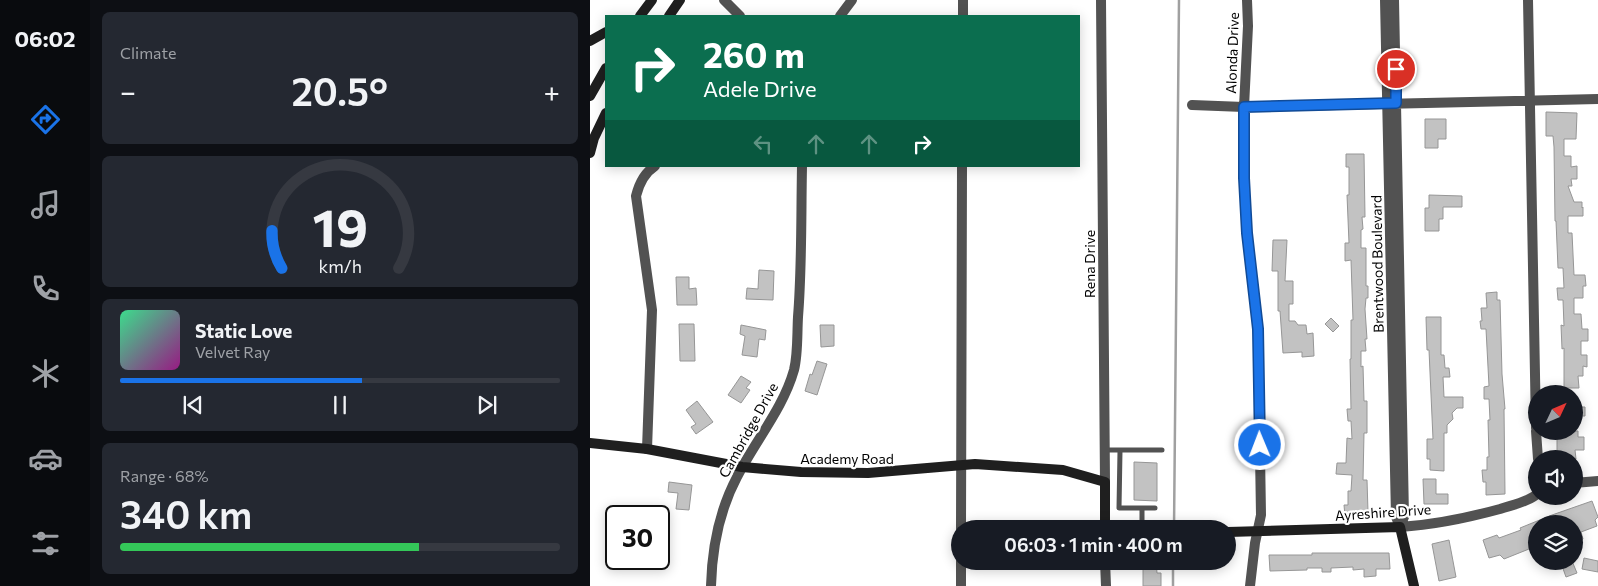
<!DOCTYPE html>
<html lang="en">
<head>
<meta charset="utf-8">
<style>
	body { margin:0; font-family:Commissioner,sans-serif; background:#242831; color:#f1f3f6; height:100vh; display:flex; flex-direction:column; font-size:19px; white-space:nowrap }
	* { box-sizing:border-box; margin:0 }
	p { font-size:16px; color:#9ea1a6 }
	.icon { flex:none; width:28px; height:28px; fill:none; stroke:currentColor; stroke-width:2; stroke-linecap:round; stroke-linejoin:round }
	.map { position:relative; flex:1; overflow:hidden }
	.sheet { display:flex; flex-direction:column; gap:12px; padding:12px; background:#0d0f14; width:500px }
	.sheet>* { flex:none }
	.top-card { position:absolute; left:15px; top:15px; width:475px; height:152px; border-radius:0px; box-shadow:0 2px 12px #0003; background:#0b6e4f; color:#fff; overflow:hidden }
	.needle { width:32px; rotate:46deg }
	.controls { position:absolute; left:938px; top:385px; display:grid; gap:10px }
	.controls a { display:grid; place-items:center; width:55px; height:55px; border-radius:50%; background:#171b24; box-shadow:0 2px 12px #0003; font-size:25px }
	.speed { position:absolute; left:15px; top:505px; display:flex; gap:10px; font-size:25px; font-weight:700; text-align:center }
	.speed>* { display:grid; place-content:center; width:65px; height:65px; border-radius:50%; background:#171b24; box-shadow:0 2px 12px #0003; line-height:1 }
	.speed .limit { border:2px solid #111; border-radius:8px; background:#fff; color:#111 }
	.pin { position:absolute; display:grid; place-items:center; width:42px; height:42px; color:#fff; margin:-21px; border:2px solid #fff; border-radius:50%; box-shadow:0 1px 5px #0007 }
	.me { position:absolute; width:55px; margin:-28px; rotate:359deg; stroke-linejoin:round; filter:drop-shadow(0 0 4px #0008) }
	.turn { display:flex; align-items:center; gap:18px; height:105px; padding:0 15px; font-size:22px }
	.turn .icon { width:65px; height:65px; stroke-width:2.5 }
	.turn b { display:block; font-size:35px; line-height:42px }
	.lanes { display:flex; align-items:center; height:48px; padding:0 15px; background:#0003; justify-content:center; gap:25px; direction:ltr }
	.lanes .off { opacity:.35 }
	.big { font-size:38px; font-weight:600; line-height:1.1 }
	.sheet .card { flex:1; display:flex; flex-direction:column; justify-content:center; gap:8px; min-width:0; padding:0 18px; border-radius:8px; background:#242831 }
	.sheet .dial { align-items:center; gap:0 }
	.dial svg { height:130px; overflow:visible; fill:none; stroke:#363941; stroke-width:7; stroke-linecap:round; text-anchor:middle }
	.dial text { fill:#f1f3f6; stroke:none }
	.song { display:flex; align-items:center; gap:15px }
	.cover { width:60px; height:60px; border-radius:8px; background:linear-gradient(135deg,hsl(150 70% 55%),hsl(310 70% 35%)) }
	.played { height:5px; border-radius:2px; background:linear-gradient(90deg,#1a73e8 55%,#363941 55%) }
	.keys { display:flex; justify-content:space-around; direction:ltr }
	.heat { display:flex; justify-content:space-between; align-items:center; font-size:28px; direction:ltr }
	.charge { height:8px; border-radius:4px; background:linear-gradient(90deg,#34c759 68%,#363941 0) }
	.trip { position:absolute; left:361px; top:520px; width:285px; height:50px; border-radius:25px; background:#171b24; box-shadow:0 2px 12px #0003; font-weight:600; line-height:50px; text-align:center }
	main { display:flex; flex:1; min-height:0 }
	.menu { display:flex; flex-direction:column; width:90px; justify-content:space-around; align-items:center; background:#090b0e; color:#9ea1a6 }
	.menu .icon { width:35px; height:35px }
	.menu .current { color:#1a73e8 }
	.menu b { font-size:22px; color:#f1f3f6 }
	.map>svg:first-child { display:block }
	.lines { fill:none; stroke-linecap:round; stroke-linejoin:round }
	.stream { stroke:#a0a0a0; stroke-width:2.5 }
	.building { fill:#c2c2c2; stroke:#969696 }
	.lane { stroke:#525252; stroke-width:5 }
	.street { stroke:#525252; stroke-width:10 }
	.secondary { stroke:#1f1f1f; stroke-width:10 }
	.route-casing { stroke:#114b97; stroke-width:12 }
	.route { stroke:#1a73e8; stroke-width:9 }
	.labels { text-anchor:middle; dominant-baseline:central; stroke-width:4.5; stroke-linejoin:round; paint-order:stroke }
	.street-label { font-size:14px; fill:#000; stroke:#fff }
</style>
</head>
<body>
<main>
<nav class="menu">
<b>06:02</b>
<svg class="icon current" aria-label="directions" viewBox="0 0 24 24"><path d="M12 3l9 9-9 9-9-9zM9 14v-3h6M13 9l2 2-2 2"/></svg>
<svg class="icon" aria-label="music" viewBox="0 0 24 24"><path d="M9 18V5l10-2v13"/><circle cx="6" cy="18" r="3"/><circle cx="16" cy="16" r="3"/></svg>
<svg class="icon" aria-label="phone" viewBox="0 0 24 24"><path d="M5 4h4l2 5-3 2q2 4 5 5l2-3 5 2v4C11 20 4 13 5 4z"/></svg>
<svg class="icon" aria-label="climate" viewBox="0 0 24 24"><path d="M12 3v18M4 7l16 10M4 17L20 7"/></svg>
<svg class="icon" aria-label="car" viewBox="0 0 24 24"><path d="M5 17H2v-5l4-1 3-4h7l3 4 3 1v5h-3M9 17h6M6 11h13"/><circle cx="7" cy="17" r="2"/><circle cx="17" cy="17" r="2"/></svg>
<svg class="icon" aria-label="filters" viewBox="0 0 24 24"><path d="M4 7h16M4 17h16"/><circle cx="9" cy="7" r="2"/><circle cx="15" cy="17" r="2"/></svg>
</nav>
<section class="sheet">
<div class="card"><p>Climate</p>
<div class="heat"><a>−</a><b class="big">20.5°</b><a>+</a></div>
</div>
<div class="card dial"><svg viewBox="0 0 100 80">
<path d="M14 69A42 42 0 1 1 86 69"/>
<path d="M14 69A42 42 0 0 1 8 46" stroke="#1a73e8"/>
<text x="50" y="56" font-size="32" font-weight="700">19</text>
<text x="50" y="72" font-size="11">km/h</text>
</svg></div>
<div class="card">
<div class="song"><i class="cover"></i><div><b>Static Love</b><p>Velvet Ray</p></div></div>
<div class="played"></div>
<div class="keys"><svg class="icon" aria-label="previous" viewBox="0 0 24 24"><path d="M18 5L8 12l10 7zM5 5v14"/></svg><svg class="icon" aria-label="pause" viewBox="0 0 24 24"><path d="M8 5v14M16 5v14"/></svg><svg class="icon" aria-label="next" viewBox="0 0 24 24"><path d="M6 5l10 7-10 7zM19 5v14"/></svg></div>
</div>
<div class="card"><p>Range · 68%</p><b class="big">340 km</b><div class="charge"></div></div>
</section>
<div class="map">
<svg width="1008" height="586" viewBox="0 0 1008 586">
	<rect width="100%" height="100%" fill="#fff"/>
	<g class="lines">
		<path class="stream" d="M 584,529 L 589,0
			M 583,586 L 583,561"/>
	</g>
	<path class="building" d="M 956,112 L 987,113 L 986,139 L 974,139 L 974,156 L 981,156 L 981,167 L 987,166 L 987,179 L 981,179 L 982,186 L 978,186 L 984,202 L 992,202 L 992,208 L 993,207 L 993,216 L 978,216 L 978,233 L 982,233 L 984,275 L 995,275 L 996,286 L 993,286 L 993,298 L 984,298 L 984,314 L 991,314 L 992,329 L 998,329 L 998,341 L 991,341 L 991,355 L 997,355 L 997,367 L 993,366 L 993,376 L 988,376 L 989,388 L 974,388 L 974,348 L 972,349 L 971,325 L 974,326 L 973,300 L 968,300 L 967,288 L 974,288 L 973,268 L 968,268 L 966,221 L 965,221 L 964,147 L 963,136 L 956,136 Z
		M 835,119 L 856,119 L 856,139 L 848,139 L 848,148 L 835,148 Z
		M 756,154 L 774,154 L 775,217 L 772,217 L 773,229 L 771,230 L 771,248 L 776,248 L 776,286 L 778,286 L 778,298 L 776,298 L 775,309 L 777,339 L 775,339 L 776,351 L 771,351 L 771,367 L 773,366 L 774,401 L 777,401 L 777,433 L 774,433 L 773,480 L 777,480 L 778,512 L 767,512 L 767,515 L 755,516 L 754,505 L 758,505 L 758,491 L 761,491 L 762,475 L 746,474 L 747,463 L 756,463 L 757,438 L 762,439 L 761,421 L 758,421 L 757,409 L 761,409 L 760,359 L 761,359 L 761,320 L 763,320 L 761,260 L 755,261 L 755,243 L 759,243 L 757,195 L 759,195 L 759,167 L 756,167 Z
		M 839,195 L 872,196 L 872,207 L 853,207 L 853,219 L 849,219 L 849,231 L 835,231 L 835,208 L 839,208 Z
		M 683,240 L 697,240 L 695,281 L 703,281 L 703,304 L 699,304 L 699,321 L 705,321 L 708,325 L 716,325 L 717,334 L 723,333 L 724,356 L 712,357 L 712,352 L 693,353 L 690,311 L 688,311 L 688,271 L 682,271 Z
		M 169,270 L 184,271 L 183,300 L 156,299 L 157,288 L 168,289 Z
		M 86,277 L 99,277 L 99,289 L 106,288 L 107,305 L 87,305 Z
		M 907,292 L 907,300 L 910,300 L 912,374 L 915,409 L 914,409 L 915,494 L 896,495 L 896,482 L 893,482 L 892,470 L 897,470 L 897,457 L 899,457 L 898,420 L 900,420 L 899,399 L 894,399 L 894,387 L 899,386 L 896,329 L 891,329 L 890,321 L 892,321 L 891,308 L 897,308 L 896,293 Z
		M 836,317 L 851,317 L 851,355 L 854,355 L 855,368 L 859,368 L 860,377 L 853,377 L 854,397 L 873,397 L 873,408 L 867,408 L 862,413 L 863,419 L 857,425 L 857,433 L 854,433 L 854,471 L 840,470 L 840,459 L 837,459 L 837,439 L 843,439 L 839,350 L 837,350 Z
		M 741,318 L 749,326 L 743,332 L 735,324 Z
		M 89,324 L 104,324 L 105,361 L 90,361 Z
		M 151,325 L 176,330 L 175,340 L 169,339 L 167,357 L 152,355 L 155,336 L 150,334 Z
		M 230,325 L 244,325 L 244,346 L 231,347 Z
		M 227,361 L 237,364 L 227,395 L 215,391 L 220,374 L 222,375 Z
		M 151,376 L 161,382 L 156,388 L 160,390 L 151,403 L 138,395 Z
		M 107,401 L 123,422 L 106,434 L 101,427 L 106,424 L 96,410 Z
		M 984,407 L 995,407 L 995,416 L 984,416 Z
		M 974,431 L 988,431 L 988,437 L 994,437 L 994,450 L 985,450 L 986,459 L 967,459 L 967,437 L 974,437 Z
		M 544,462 L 567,463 L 567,501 L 544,500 Z
		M 833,479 L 846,479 L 846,494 L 858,494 L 858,504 L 834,504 Z
		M 79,482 L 102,485 L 99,510 L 86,509 L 88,493 L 78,492 Z
		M 1002,501 L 1008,517 L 1005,520 L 1007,526 L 991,532 L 993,539 L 984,543 L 984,524 L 946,524 L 946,539 L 942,541 L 944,547 L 914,559 L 910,555 L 899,558 L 893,540 L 907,535 L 909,538 L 931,530 L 930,528 L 962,515 Z
		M 859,540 L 866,577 L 849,581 L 842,544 Z
		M 722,553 L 799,553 L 800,569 L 786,569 L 786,576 L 774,577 L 774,569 L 763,570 L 763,567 L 741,568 L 741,572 L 732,572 L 732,568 L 717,568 L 717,570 L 680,571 L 679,555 L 722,555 Z
		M 994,558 L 1008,561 L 1008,572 L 992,569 Z
		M 553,561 L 566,561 L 567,573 L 571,573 L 571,586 L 553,586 Z
		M 976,561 L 982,561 L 987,573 L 976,577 L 971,563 Z"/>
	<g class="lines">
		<path class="lane" d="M 514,450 L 572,450
			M 530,451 L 529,508 L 565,508
			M 552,529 L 552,508"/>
		<path class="street" d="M 134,0 L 150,16
			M 511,0 L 515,482
			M 657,0 L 658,26 L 654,107 L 654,178 L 657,233 L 668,329 L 671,515 L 665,543 L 660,586
			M 795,0 L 806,517 L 810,527
			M 804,0 L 814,517 L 810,527
			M 938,0 L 946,428
			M 250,16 L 262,0
			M 373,16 L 373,0
			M 602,105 L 654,107 L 1008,99
			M 946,431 L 948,459
			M 57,449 L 62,310 L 46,196 C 49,184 54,173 65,166
			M 984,483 L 1008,481
			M 810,527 C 844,525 877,518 910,509 C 922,505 935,503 946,495
			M 371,529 L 372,166
			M 515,561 L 516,586
			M 121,586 C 122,547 129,511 147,477 C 165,441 193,409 204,370 C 208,354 207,335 208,317 C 212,267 211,217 212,166
			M 371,586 L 371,561"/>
		<path class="secondary" d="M 50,16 L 62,0
			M 79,16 L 90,0
			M 0,41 L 16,32
			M 0,96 L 16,68
			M 0,153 L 4,138 L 16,113
			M 0,443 L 57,449 L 152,467 L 211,472 L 278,473 L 385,464 L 473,470 L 515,482 L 515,529
			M 638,532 L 810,527 L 824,586"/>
	</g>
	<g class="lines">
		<g class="route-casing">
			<path id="route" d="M 670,445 L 668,329 L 657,233 L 654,178 L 654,107 L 806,103 L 806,69"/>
		</g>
		<use href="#route" class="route"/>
	</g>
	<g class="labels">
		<g class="street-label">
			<text transform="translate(642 53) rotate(-88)">Alonda Drive</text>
			<text transform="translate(499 264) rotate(-90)">Rena Drive</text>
			<text transform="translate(787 264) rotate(-91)">Brentwood Boulevard</text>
			<text transform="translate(158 430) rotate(-61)">Cambridge Drive</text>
			<text x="257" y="458">Academy Road</text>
			<text transform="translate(793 512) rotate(-4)">Ayreshire Drive</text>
		</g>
	</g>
</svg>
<div class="controls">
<a><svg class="needle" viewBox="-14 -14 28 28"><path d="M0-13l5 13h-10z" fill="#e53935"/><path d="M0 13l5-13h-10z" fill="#9ea1a6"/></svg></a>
<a><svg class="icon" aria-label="sound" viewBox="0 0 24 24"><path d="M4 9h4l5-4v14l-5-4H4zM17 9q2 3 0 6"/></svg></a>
<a><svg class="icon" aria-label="layers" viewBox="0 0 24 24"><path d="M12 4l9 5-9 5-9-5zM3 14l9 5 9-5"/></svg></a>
</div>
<div class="speed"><div class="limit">30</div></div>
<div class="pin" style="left:806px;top:69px;background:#d93025"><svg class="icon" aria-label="arrive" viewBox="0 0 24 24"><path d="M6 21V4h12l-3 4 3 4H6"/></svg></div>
<svg class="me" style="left:670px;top:445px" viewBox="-20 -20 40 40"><circle r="17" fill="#1a73e8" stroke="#fff" stroke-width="3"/><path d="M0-11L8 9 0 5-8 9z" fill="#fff"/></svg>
<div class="trip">06:03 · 1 min · 400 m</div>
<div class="top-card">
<div class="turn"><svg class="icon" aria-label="right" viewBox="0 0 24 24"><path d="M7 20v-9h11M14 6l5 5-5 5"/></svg><div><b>260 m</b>Adele Drive</div></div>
<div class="lanes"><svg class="icon off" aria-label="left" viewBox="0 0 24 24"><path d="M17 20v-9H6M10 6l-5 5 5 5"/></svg><svg class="icon off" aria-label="ahead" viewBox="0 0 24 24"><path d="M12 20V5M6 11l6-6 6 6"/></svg><svg class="icon off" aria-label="ahead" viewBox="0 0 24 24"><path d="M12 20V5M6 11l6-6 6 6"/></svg><svg class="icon" aria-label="right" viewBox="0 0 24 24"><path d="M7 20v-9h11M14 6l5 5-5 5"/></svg></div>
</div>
</div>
</main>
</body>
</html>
